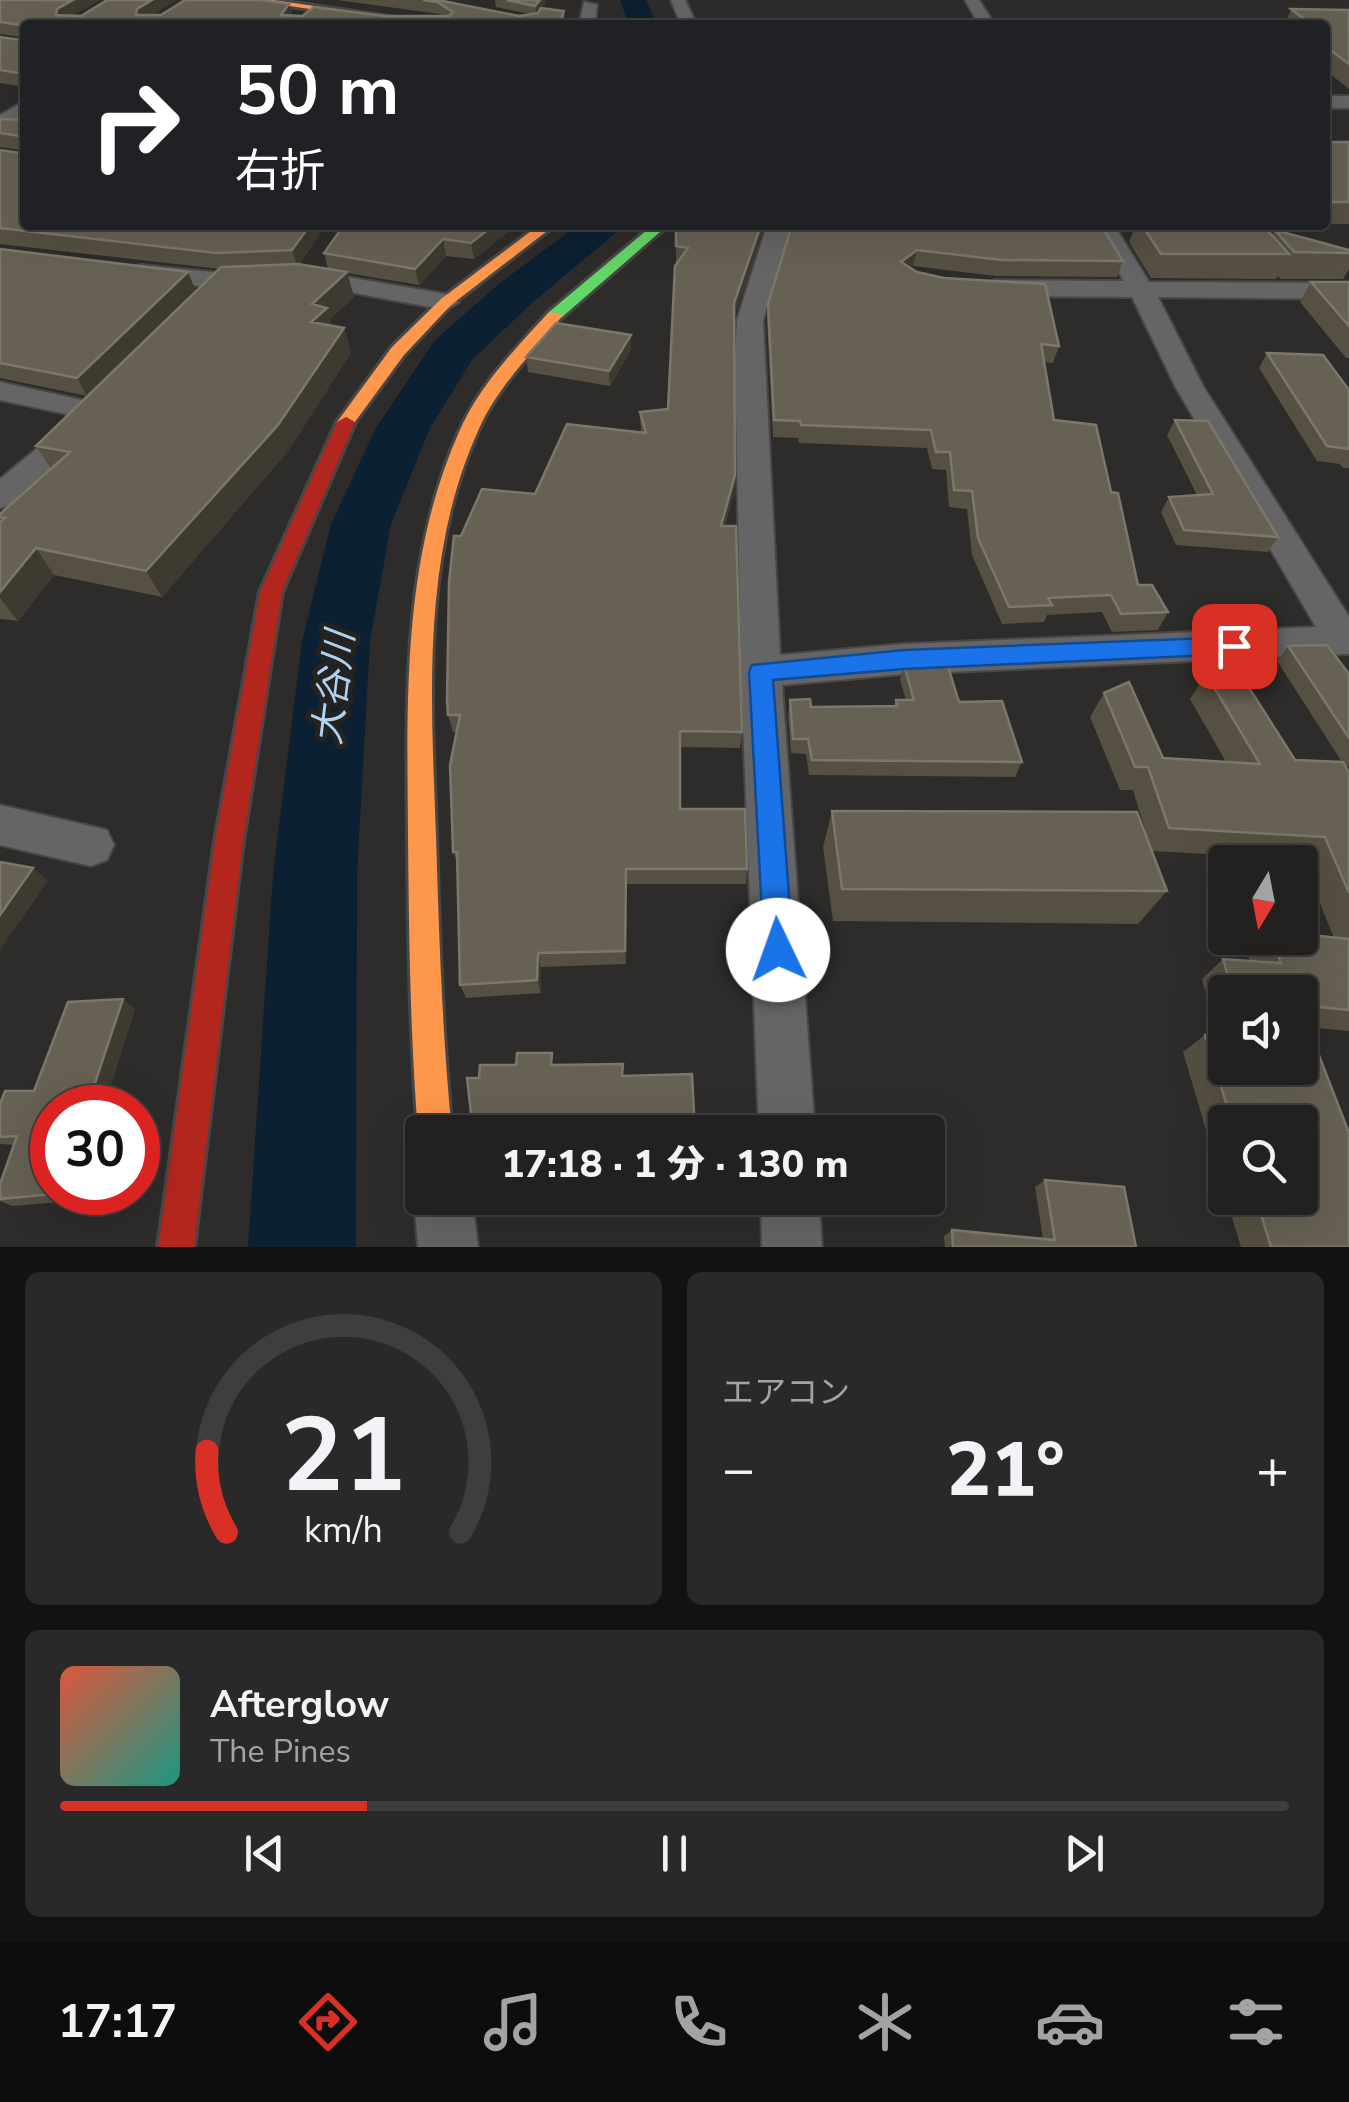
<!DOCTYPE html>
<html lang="ja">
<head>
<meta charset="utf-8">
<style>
	body { margin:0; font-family:"Nunito Sans","Noto Sans JP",sans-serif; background:#2a2929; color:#f1f3f6; height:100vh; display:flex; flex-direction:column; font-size:38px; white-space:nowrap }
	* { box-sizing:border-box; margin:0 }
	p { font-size:32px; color:#a2a3a5 }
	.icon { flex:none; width:55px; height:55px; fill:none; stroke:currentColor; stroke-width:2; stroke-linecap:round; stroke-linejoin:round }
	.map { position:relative; height:1247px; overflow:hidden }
	.drawer { display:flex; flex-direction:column; gap:25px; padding:25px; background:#131212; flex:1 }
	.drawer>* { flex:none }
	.top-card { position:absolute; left:20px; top:20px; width:1310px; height:210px; border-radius:10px; box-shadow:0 10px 40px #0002,0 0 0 2px #3f3e3e; background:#202124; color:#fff; overflow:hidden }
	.needle { width:65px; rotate:190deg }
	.tools { position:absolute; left:1208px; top:845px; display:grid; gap:20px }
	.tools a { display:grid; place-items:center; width:110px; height:110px; border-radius:10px; background:#222120; box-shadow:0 10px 40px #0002,0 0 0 2px #3f3e3e; font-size:50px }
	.speed { position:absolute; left:30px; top:1085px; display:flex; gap:20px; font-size:50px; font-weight:700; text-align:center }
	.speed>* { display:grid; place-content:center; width:130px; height:130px; border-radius:50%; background:#222120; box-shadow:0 10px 40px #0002,0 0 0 2px #3f3e3e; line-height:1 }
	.speed .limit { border:15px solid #d22; background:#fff; color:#111 }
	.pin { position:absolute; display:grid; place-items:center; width:85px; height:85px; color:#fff; margin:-42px; border-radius:20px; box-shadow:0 5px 15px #0006 }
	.me { position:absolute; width:110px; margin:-55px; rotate:357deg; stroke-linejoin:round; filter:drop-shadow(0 0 8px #0008) }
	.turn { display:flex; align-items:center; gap:35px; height:210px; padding:0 50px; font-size:45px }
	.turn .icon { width:130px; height:130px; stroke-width:2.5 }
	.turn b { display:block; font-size:70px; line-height:85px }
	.big { font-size:75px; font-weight:800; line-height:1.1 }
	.drawer .tile { flex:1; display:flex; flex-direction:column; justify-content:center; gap:15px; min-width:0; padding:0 35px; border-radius:15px; background:#2a2929 }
	.drawer .dial { align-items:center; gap:0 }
	.dial svg { height:260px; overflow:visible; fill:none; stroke:#3f3e3e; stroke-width:7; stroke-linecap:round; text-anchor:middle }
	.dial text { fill:#f1f3f6; stroke:none }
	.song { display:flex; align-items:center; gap:30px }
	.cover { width:120px; height:120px; border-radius:15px; background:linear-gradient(135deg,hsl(10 70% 55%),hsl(170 70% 35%)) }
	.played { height:10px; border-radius:5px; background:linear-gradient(90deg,#d93025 25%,#3f3e3e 25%) }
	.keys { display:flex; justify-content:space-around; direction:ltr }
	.heat { display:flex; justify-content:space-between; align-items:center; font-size:55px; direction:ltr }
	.drawer .tiles { flex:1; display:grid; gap:25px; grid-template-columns:1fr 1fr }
	.tile:last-child { grid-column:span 2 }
	.trip { position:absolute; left:405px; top:1115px; width:540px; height:100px; border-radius:10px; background:#222120; box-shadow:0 10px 40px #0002,0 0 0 2px #3f3e3e; font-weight:800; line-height:100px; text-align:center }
	.dock { display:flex; height:160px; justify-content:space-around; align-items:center; background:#0e0d0d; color:#a2a3a5 }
	.dock .icon { width:70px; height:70px }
	.dock .selected { color:#d93025 }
	.dock b { font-size:45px; color:#f1f3f6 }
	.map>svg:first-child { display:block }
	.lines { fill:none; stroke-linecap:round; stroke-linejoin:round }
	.river { fill:#0b2032; fill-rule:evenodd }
	.street-casing { stroke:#484746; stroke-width:4 }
	.fast-casing { stroke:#484746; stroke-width:6 }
	.slow-casing { stroke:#484746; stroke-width:6 }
	.jam-casing { stroke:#484746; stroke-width:6 }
	.street { fill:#656565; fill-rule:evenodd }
	.fast { fill:#63d668; fill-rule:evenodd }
	.slow { fill:#ff974d; fill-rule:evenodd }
	.jam { fill:#b3261e; fill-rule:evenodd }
	.wall { fill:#555041; fill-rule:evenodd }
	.shaded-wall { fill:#3e3a30 }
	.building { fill:#666153; stroke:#7b776b; stroke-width:2.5 }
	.route { fill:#1a73e8; stroke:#114b97; stroke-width:2.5 }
	.labels { text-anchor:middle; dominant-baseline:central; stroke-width:10; stroke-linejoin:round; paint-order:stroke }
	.water-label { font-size:38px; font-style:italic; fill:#afd2f4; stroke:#242320 }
</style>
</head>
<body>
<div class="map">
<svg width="1349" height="1247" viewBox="0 0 1349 1247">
	<rect width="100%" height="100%" fill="#2d2c2b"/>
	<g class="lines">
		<path class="river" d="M 620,0 L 646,0 L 657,25 L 629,25 Z
			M 578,225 L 625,225 L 532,303 L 472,360 L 430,428 L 391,524 L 370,641 L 357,874 L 356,1247 L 248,1247 L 273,874 L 302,641 L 331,524 L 376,428 L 435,340 L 500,283 Z"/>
		<g class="street-casing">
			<path id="street" d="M 671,0 L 685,0 L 697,25 L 681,25 Z
				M 965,0 L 979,0 L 995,25 L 979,25 Z
				M 584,2 L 597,5 L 595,25 L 579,25 Z
				M 1325,96 L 1349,96 L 1349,108 L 1325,108 Z
				M 25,101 L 25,115 L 0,129 L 0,115 Z
				M 767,225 L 791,225 L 763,320 L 780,655 L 904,644 L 1316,627 L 1175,386 L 1132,297 L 995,296 L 982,288 L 995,280 L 1124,281 L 1090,225 L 1114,225 L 1149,282 L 1349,283 L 1349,299 L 1158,297 L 1203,386 L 1349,617 L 1349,654 L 904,674 L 782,685 L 815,1132 L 759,1132 L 741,672 L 735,357 L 737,320 Z
				M 141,265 L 222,273 L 306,270 L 446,294 L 459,302 L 446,310 L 306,284 L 222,289 L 132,277 L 129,272 L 132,267 Z
				M 0,382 L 105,405 L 109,411 L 105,417 L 92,420 L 95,424 L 91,430 L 12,505 L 0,508 L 0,479 L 76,416 L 0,400 Z
				M 0,805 L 107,830 L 114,845 L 107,860 L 91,866 L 0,845 Z
				M 422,1177 L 422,1198 L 472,1198 L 478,1247 L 418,1247 L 414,1198 Z
				M 761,1198 L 819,1198 L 822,1247 L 762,1247 Z"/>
		</g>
		<g class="fast-casing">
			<path id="fast" d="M 653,225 L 668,225 L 561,318 L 549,318 L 549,312 Z"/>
		</g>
		<g class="slow-casing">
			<path id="slow" d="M 249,0 L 273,0 L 444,25 L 418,25 Z
				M 539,225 L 555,225 L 451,305 L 404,355 L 352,426 L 340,426 L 337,422 L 392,347 L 441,299 Z
				M 549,312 L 563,315 C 533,353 498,385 478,431 C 421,557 431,701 436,836 C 439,935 442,1033 452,1132 L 422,1132 L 422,1142 L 418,1132 C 410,1033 409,935 408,836 C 407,699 402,560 459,432 C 479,386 515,349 549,312 Z"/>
		</g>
		<g class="jam-casing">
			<path id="jam" d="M 346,417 L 355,422 L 282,592 L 243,841 L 194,1247 L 158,1247 L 215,841 L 260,592 L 337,422 Z"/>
		</g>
		<use href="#street" class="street"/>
		<use href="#fast" class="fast"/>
		<use href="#slow" class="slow"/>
		<use href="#jam" class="jam"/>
	</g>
	<path class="wall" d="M 0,0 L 100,0 L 73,15 L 81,16 L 176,0 L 152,15 L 289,4 L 292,15 L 385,16 L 442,16 L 440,14 L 337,0 L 438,0 L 519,16 L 530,14 L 496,7 L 495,0 L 545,0 L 545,4 L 542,8 L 564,11 L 565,25 L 25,25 L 25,87 L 0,83 L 0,37 L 21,40 L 21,37 L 0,34 Z
		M 1291,9 L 1349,10 L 1349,89 L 1325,70 L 1325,25 L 1285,25 Z
		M 0,119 L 25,120 L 25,225 L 326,225 L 299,264 L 328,269 L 324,253 L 344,225 L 517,225 L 474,259 L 446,256 L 419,285 L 347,273 L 354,297 L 330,319 L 332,326 L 344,328 L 351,353 L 288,451 L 162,597 L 54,575 L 18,621 L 0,619 L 0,514 L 51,469 L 36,446 L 220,269 L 0,244 L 0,151 L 20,153 L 20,150 L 0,147 Z
		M 1325,142 L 1349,142 L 1349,224 L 1325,224 Z
		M 676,225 L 766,225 L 734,317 L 735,475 L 734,492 L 725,526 L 742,732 L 740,748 L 680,747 L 680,809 L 747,869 L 746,884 L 627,884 L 626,964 L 541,967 L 541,993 L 466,998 L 460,985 L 457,862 L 453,852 L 456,732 L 453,732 L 448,715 L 461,536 L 641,433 L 640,412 L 668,409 L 678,262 L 676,262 Z
		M 792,225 L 1123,261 L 1117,277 L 996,276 L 913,266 L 911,268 L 1059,346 L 1053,363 L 1044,362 L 1054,420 L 1111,492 L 1138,585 L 1168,612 L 1158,630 L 1112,632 L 1102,612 L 1047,615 L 1044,622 L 1002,624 L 972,555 L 967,509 L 949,507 L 946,470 L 932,469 L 927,448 L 799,443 L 798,438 L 773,437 L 767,320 L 768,304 Z
		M 1136,225 L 1247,225 L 1272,235 L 1275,230 L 1349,250 L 1349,269 L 1343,279 L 1281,279 L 1278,276 L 1276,279 L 1151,278 L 1129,242 Z
		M 0,249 L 195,289 L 87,396 L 0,378 Z
		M 1311,282 L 1349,282 L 1349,358 L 1346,358 L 1300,302 Z
		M 631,350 L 610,386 L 528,372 L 526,357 Z
		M 1267,353 L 1349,390 L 1349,468 L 1343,468 L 1340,464 L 1317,461 L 1259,368 Z
		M 1175,420 L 1278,537 L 1268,552 L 1176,545 L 1161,512 L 1169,497 L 1197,495 L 1167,435 Z
		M 1288,646 L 1349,674 L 1349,766 L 1346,767 L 1349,773 L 1349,1031 L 1308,1027 L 1349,1247 L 1241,1247 L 1226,1198 L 1300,1198 L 1300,1122 L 1225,1122 L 1225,1194 L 1183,1052 L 1205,1035 L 1218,1036 L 1202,979 L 1223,959 L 1250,961 L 1247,951 L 1263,938 L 1334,938 L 1302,859 L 1152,851 L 1167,891 L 1138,924 L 833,921 L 823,847 L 832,811 L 1150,846 L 1133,790 L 1120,790 L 1090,717 L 1104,693 L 1163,758 L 1226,762 L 1190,699 L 1206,674 L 1295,760 L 1342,762 L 1277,661 ZM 1225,992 L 1300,992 L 1225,1068 Z
		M 904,665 L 959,702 L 1022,762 L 1015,777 L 809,775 L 806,754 L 791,753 L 788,715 L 790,700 L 811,707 L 894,706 L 896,700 L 906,700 L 900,680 Z
		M 135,1009 L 107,1096 L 126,1105 L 52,1192 L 112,1194 L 99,1194 L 97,1199 L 12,1206 L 0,1201 L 0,1184 L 14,1145 L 0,1144 L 0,1104 L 34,1091 Z
		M 1045,1180 L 1136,1247 L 945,1247 L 944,1236 L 952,1230 L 1043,1239 L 1035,1187 Z"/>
	<path class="shaded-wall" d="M 73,0 L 100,0 L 62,22 L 56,15 L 57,9 Z
		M 152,0 L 176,0 L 142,22 L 136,15 L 137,9 Z
		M 540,0 L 545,0 L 545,4 L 536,16 L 535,6 Z
		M 289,4 L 292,16 L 281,15 Z
		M 310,225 L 326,225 L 297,266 L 292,250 Z
		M 494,225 L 517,225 L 474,259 L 471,243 Z
		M 761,225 L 766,225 L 733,320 L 734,303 Z
		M 443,239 L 446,256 L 419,285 L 415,269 Z
		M 917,250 L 913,266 L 898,278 L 901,262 Z
		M 188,272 L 195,289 L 87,396 L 77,378 Z
		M 347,272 L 354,297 L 330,319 L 334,332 L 311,322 L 312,304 Z
		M 344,328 L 351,353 L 288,451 L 162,597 L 146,571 Z
		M 631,335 L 631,350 L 610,386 L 609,371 Z
		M 735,475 L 734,492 L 720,543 L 721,526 Z
		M 36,548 L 54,575 L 18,621 L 0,598 L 0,592 Z
		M 33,868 L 48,881 L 0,950 L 0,915 Z
		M 626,869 L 627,884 L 626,964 L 625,951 Z
		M 538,953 L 541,967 L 541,993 L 537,980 Z
		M 123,999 L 135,1009 L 104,1107 L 90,1098 Z
		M 112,1096 L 126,1105 L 125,1108 L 109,1108 Z
		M 83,1192 L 95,1192 L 99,1194 L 97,1199 Z"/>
	<path class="building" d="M 0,0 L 73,0 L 57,9 L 56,15 L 81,16 L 107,0 L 152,0 L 137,9 L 136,15 L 161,15 L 185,0 L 261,0 L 289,4 L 281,15 L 302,16 L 314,7 L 385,16 L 449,16 L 453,12 L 437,2 L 423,0 L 438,0 L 519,16 L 538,13 L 541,8 L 564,11 L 559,25 L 25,25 L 25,74 L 0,70 L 0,37 L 21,40 L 22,25 L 0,22 Z
		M 507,0 L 540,0 L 535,6 Z
		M 1291,9 L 1349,10 L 1349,64 L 1325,46 L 1325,25 L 1298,25 L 1296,22 L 1309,23 Z
		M 0,119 L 25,120 L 25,225 L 310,225 L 292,250 L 216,253 L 0,228 L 0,150 L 20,153 L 20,136 L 0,133 Z
		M 1325,142 L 1349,142 L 1349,202 L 1325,202 Z
		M 344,225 L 494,225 L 471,243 L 443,239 L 415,269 L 324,253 Z
		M 676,225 L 761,225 L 734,303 L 735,475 L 721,526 L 736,526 L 742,732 L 680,731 L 680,809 L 745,809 L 747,869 L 626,869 L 625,951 L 538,953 L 537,980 L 460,985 L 457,852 L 453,852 L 450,765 L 460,715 L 448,715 L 447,702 L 449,582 L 454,536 L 461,536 L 482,489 L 535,494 L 567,424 L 646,433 L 640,412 L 668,409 L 675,266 L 688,248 L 676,246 Z
		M 792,225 L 1101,225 L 1123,261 L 1001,260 L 917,250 L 901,262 L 917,272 L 944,278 L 1045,284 L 1059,346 L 1041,344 L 1054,420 L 1096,425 L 1111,492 L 1118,493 L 1138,585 L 1152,585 L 1168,612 L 1121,614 L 1111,595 L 1048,598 L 1052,605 L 1009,607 L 978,538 L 972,491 L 954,490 L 950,452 L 936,452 L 931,430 L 801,425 L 800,421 L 774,420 L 768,304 Z
		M 1142,225 L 1247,225 L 1268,231 L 1289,254 L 1161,254 Z
		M 1275,230 L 1349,250 L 1349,253 L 1294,252 Z
		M 0,249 L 188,272 L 77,378 L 0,363 Z
		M 298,264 L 347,272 L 312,304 L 327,308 L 311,322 L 344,328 L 278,425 L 146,571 L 36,548 L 0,592 L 0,522 L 5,518 L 0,517 L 0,514 L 70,452 L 36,446 L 221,267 Z
		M 1311,282 L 1349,282 L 1349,326 Z
		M 556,323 L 631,335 L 609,371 L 526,357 Z
		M 1267,353 L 1323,355 L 1349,390 L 1349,449 L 1327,446 Z
		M 1175,420 L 1208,421 L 1278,537 L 1184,530 L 1169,497 L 1213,494 Z
		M 1327,645 L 1349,674 L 1349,738 L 1288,646 Z
		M 947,663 L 959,702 L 1002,701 L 1022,762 L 812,760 L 808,739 L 793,739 L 790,700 L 810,699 L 811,707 L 897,706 L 896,700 L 914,700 L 904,665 Z
		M 1239,672 L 1295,760 L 1343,762 L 1349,773 L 1349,893 L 1325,837 L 1169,828 L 1148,767 L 1135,767 L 1104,693 L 1129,682 L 1163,758 L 1260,764 L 1206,674 Z
		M 832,811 L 1137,812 L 1167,891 L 842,889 Z
		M 0,862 L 33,868 L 0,915 Z
		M 1300,934 L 1349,939 L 1349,1010 L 1300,1005 L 1300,992 L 1233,992 L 1223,959 L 1281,963 L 1272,938 L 1300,938 Z
		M 123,999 L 90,1098 L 112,1096 L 109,1108 L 52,1108 L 52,1192 L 75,1192 L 0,1199 L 0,1184 L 17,1136 L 0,1137 L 0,1104 L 5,1091 L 34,1091 L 68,1002 Z
		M 1300,1006 L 1349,1133 L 1349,1247 L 1271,1247 L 1256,1198 L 1300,1198 L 1300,1122 L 1232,1122 L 1205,1035 L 1225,1036 L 1225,1068 L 1300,1068 Z
		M 517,1053 L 552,1053 L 551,1065 L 623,1064 L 622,1076 L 692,1074 L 695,1132 L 463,1132 L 462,1126 L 472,1122 L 467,1078 L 479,1078 L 480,1065 L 516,1065 Z
		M 1045,1180 L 1124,1187 L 1136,1247 L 953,1247 L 952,1230 L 1055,1240 Z"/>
	<path class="route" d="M 1234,637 L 1245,646 L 1234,654 L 904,669 L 773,680 L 793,950 L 789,961 L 778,965 L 768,961 L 764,950 L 749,672 L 752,665 L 904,650 Z"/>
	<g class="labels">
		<g class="water-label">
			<text transform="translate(334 688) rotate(-83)">大谷川</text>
		</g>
	</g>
</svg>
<div class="tools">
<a><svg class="needle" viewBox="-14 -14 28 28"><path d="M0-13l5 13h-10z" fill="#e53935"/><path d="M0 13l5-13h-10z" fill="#a2a3a5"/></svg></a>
<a><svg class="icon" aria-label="sound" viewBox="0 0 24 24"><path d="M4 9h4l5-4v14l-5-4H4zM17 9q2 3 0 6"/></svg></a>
<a><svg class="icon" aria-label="search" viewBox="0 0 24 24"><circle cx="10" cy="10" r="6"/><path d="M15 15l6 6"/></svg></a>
</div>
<div class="speed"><div class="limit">30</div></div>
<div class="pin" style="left:1234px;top:646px;background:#d93025"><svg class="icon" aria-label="arrive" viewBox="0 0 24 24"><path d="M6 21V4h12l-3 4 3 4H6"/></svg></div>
<svg class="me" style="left:778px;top:950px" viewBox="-20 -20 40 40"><circle r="19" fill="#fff"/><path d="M0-13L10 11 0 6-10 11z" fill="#1a73e8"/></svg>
<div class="trip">17:18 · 1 分 · 130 m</div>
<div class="top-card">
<div class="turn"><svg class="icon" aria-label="right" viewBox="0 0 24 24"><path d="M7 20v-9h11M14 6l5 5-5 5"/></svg><div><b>50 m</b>右折</div></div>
</div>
</div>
<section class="drawer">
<div class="tiles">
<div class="tile dial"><svg viewBox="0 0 100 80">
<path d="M14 69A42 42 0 1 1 86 69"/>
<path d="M14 69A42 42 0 0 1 8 44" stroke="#d93025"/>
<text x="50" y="56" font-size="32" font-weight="700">21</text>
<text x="50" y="72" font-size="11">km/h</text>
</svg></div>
<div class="tile"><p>エアコン</p>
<div class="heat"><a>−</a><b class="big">21°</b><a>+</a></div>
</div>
<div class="tile">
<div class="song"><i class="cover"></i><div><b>Afterglow</b><p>The Pines</p></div></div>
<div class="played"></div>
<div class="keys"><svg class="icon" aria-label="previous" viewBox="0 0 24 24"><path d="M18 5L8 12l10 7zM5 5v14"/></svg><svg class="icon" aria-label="pause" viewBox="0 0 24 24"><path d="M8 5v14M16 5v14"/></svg><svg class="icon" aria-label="next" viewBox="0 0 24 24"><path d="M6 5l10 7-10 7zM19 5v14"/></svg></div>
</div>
</div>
</section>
<nav class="dock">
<b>17:17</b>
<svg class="icon selected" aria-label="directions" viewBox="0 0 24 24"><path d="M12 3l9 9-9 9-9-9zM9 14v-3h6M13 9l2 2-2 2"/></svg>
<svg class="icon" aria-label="music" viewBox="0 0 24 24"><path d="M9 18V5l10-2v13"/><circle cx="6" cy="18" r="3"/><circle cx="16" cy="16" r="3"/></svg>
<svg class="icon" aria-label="phone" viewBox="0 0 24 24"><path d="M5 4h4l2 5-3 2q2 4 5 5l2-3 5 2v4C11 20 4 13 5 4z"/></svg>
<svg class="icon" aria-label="climate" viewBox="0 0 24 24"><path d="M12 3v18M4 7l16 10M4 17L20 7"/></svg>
<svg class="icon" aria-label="car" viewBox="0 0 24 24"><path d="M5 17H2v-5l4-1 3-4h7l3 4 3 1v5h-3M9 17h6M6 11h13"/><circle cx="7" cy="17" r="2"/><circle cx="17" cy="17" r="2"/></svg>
<svg class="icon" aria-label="filters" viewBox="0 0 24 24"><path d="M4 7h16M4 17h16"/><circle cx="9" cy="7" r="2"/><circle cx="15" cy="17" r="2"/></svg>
</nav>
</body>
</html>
